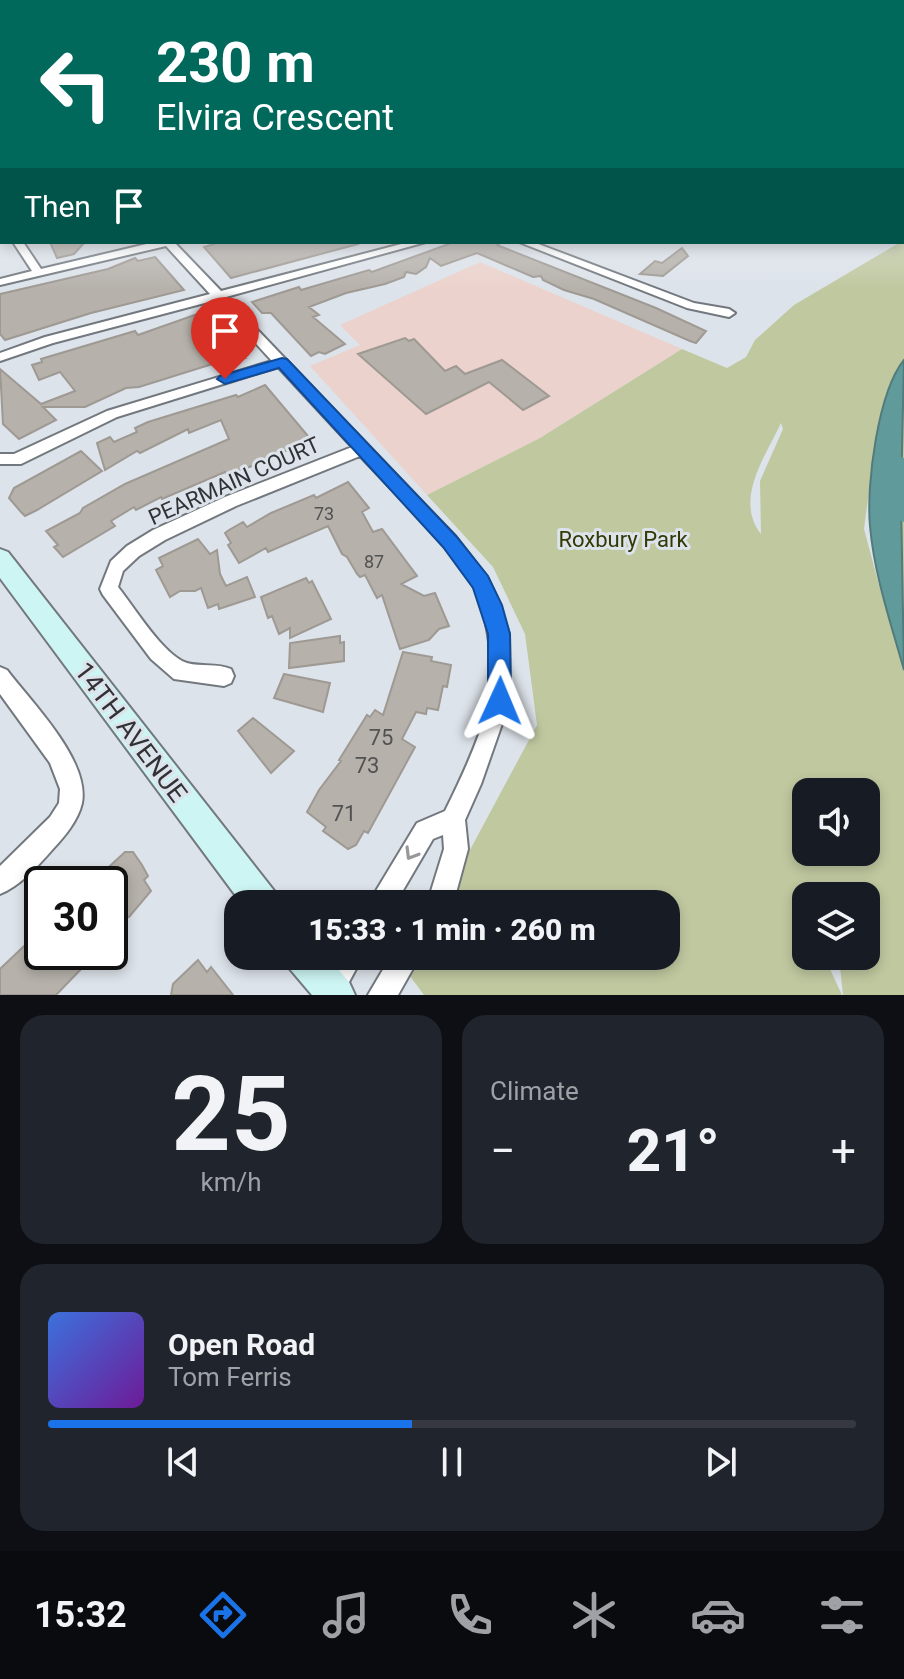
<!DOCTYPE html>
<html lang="en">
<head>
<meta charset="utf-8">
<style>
	body { margin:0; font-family:Roboto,sans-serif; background:#20242c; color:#f1f3f6; height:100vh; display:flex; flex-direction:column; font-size:30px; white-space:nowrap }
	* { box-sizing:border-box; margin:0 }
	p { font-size:26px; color:#9ea1a6 }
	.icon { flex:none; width:44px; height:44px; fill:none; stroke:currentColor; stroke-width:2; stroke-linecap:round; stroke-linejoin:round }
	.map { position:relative; height:995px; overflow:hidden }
	.side { display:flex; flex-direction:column; gap:20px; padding:20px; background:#0d0f14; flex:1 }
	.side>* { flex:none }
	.banner { position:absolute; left:0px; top:0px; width:904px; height:244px; box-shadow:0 4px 12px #0003; background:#00695c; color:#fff; overflow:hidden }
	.fabs { position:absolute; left:792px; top:778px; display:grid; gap:16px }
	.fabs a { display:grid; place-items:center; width:88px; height:88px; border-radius:16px; background:#171b24; box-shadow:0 4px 12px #0003; font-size:40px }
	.speed { position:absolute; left:24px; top:866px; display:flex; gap:16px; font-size:40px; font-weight:700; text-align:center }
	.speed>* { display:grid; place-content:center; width:104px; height:104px; border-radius:50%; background:#171b24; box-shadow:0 4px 12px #0003; line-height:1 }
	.speed .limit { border:4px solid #111; border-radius:12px; background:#fff; color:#111 }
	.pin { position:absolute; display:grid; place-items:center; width:68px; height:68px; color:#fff; margin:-82px -34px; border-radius:50% 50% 50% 0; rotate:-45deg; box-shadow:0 0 8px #0007 }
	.pin .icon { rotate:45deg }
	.me { position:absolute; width:88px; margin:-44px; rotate:1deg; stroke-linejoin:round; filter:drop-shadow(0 0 6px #0008) }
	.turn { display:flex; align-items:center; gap:28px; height:168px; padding:0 24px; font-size:36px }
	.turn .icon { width:104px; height:104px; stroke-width:2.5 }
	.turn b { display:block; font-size:56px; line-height:68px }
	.then { display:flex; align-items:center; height:76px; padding:0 24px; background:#0003; gap:16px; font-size:30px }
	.big { font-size:60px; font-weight:800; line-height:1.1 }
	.side .widget { flex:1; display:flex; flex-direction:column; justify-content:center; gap:12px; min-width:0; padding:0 28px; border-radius:24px; background:#20242c }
	.side .dial { align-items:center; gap:0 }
	.dial b { font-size:104px; line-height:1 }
	.song { display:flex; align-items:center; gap:24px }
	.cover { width:96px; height:96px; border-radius:12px; background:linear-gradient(135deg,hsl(220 70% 55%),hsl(280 70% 35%)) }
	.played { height:8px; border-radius:4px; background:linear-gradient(90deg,#1a73e8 45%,#363941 45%) }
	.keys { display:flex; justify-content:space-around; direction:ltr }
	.heat { display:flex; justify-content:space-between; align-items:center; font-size:44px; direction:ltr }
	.side .tiles { flex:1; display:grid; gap:20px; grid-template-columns:1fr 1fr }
	.widget:last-child { grid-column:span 2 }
	.trip { position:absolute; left:224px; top:890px; width:456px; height:80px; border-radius:24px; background:#171b24; box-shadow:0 4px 12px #0003; font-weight:800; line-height:80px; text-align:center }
	.tab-bar { display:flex; height:128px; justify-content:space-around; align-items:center; background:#090b0e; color:#9ea1a6 }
	.tab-bar .icon { width:56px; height:56px }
	.tab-bar .on { color:#1a73e8 }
	.tab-bar b { font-size:36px; color:#f1f3f6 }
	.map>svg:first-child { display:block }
	.education { fill:#ecd2cc }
	.green { fill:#c0c8a0; fill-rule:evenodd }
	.water { fill:#609a9a; stroke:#527b7c; stroke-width:2 }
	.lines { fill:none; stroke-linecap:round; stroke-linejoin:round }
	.river { fill:#609a9a; fill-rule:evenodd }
	.building { fill:#b6b1ab; stroke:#9e9993; stroke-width:2 }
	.minor-casing { stroke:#72787e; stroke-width:4 }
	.secondary-casing { stroke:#72787e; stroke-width:4 }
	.minor { fill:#fff; fill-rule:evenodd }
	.secondary { fill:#cdf5f3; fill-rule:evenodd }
	.oneway { stroke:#98989a }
	.route { fill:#1a73e8; stroke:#114b97; stroke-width:2 }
	.labels { text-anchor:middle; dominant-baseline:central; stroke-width:6; stroke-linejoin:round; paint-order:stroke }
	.number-label { font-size:18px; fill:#525252 }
	.street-label { font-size:22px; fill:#303235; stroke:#dde3ea }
	.park-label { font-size:22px; fill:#323904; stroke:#dde3ea }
	.near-number-label { font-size:22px; fill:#525252 }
	.near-street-label { font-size:26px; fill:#303235; stroke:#dde3ea }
</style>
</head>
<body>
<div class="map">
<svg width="904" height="995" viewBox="0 0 904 995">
	<rect width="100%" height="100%" fill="#dde3ea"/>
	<path class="education" d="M 480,262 L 682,349 L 540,438 L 427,495 L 310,366 L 360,345 L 340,325 Z"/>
	<path class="green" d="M 904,240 L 904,995 L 843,995 L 840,967 L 829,956 L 866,956 L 866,896 L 806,896 L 806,956 L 824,956 L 842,995 L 424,995 L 407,972 L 415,956 L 666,956 L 666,904 L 441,904 L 537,725 L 525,634 L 493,567 L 427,495 L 540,438 L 682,349 L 727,368 L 746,357 L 755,340 L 794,305 ZM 781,423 L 783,429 L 760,481 L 761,534 C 734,500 765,457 781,423 ZM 869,491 L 884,599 L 883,600 L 864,529 ZM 806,792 L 866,792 L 866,852 L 806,852 Z"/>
	<path class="water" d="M 904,360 L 901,498 L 904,670 C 891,624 874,574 870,526 C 866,485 878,392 904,360 Z"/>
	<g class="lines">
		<path class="river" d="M 895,455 L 904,458 L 904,522 L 895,519 L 883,464 L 886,458 Z"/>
	</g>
	<path class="building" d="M 50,242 L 85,242 L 74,254 L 57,258 Z
		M 221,242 L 357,242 L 358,244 L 231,278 L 204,247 Z
		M 454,242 L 502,242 L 497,245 L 656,308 L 706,331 L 696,343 L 690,341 L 594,299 L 564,290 L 543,280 L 541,276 L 533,277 L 477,253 L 441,266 L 430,258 L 426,267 L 416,274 L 406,272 L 404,277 L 385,284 L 346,293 L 309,307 L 319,315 L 313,317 L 345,344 L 325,354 L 319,352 L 311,356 L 271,313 L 262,313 L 252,302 L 299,287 L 301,290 L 369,270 L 372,272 Z
		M 682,248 L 688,256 L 663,276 L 640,274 L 655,261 L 662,263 Z
		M 155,257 L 184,290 L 91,313 L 5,340 L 0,334 L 0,294 L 108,269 L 135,258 L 138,261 Z
		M 203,312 L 207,313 L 217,326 L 213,328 L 245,358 L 222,361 L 139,387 L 126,388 L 85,407 L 43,407 L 56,420 L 19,439 L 3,424 L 0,369 L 41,404 L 75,391 L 60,372 L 39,380 L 32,365 L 42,362 L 41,359 L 135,331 L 138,335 Z
		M 405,338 L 409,341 L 414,339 L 445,371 L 456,366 L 465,374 L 502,360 L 549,396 L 523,410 L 489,382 L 426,414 L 358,354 Z
		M 265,385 L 313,442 L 295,451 L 293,448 L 252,466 L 227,475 L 225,472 L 162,499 L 161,497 L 136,510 L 134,507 L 111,521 L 115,526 L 63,557 L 54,547 L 58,545 L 46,531 L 80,513 L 83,508 L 125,484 L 229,439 L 221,420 L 189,433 L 188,429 L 140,453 L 137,451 L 105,470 L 97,443 L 110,437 L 114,442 L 137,432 L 135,428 L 148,422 L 236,395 L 238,397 Z
		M 81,451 L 102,471 L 37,510 L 25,516 L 21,512 L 9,498 L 14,488 Z
		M 348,482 L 369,508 L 362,512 L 373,532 L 382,529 L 417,576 L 401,584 L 424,596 L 435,593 L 449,626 L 439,629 L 429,640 L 400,649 L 382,595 L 377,598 L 365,575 L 360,577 L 357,574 L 347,557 L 342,554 L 328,526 L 268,552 L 266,548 L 239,563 L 228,545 L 231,543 L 225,533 L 229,530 L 243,522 L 247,527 L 271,513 L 314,495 L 316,498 Z
		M 198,539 L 210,554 L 217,550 L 220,574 L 226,586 L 247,577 L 255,597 L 219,609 L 218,604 L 208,608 L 201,588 L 195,591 L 180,591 L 170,597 L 156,570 L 163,566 L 159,558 Z
		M 306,578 L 309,583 L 312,581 L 331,619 L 290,638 L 290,628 L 279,634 L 272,616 L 268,618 L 261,597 Z
		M 340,636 L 340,643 L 344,642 L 344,661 L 289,668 L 290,643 Z
		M 403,652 L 432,657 L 431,661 L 451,665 L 447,687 L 443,686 L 438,710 L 427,708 L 426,714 L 416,712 L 402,739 L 415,747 L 368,833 L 364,831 L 356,845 L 348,849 L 323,831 L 326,827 L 307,812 L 319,790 L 341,761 L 339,760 L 367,715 L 370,717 L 375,710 L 383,715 Z
		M 284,674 L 330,683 L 323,712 L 274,698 Z
		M 253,718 L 294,751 L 271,773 L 238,731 Z
		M 125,852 L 133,852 L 142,865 L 148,876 L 144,880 L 151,891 L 129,917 L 110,918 L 110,884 L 101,884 L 98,877 Z
		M 42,929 L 42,952 L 81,952 L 87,963 L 56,995 L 0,995 L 0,969 Z
		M 198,960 L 207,972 L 211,967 L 233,995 L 171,995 L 173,984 Z"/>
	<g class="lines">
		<g class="minor-casing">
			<path id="minor" d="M 0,171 L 2,171 L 2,177 L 0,177 Z
				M 0,217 L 2,218 L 2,224 L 0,223 Z
				M 13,242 L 23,242 L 41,269 L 155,242 L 174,242 L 221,291 L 409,242 L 426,242 L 226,297 L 456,537 L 487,577 L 500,605 L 509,634 L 510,701 L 481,784 L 465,820 L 468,849 L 453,904 L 427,904 L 444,849 L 443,835 L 433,839 L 395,904 L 368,904 L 417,823 L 445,811 C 462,777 479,740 489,703 C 496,676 488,609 472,584 C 442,537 398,497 360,456 L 236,506 L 165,540 L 139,556 L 123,571 L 118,587 C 134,607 164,656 187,663 C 201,667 217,663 231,669 L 234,676 L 231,683 L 224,686 L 174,679 L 151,659 L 103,595 L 100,589 L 111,561 L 127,546 L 153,530 L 225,497 L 352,447 L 278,367 L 117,417 L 21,464 L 0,464 L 0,454 L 14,454 L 107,411 L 272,361 L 216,300 L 53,343 L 0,361 L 0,353 L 45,337 L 210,294 L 166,246 L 0,285 L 0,279 L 32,271 Z
				M 519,242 L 533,242 L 694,303 L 729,309 L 735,313 L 729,317 L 687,308 Z
				M 0,667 L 7,670 C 31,702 90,760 82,803 C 78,821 64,837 52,850 C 38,866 20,886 0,894 L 0,866 L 50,817 L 59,803 L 60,789 L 50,763 L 0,694 Z
				M 335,956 L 363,956 L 342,995 L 313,995 Z
				M 391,956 L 420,956 L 398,995 L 368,995 Z"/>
		</g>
		<g class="secondary-casing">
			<path id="secondary" d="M 0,549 L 8,552 L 275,892 L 280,904 L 242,904 L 0,578 Z
				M 285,956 L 327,956 L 349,982 L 355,995 L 312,995 L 290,969 Z"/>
		</g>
		<use href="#minor" class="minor"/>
		<use href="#secondary" class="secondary"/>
	</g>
	<defs><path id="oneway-chevron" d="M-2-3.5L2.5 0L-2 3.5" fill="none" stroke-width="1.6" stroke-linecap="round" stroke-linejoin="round" transform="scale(2)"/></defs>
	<use class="oneway" href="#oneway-chevron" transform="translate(411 854) rotate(121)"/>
	<linearGradient id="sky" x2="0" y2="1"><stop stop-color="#71aac9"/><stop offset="0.52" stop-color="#f0f2f6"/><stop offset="1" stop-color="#f0f2f6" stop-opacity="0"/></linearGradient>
	<rect width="904" height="289" fill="url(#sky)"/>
	<path class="route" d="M 282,358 L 287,359 L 456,536 L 488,576 L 502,605 L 510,634 L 511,701 L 508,710 L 500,713 L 491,710 L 488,701 L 488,634 L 473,588 L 443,547 L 279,368 L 225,384 L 217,379 L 220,376 Z"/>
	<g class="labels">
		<g class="number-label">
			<text x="324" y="513">73</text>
			<text x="374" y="561">87</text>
		</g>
		<g class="street-label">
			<text transform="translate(234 481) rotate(-24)">PEARMAIN COURT</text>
		</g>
		<g class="park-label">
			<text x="623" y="539">Roxbury Park</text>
		</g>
		<g class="near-number-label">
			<text x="381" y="737">75</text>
			<text x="367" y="765">73</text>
			<text x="344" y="813">71</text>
		</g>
		<g class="near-street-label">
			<text transform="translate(131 732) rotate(53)">14TH AVENUE</text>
		</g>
	</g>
</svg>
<div class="fabs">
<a><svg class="icon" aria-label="sound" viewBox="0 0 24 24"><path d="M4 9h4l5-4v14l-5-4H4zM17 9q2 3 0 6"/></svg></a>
<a><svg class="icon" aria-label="layers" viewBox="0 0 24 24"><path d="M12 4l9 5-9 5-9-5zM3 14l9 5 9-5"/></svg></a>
</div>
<div class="speed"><div class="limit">30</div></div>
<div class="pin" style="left:225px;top:379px;background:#d93025"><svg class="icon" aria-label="arrive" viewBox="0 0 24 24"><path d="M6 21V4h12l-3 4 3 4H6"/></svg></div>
<svg class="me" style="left:500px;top:701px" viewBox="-20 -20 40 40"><path d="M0-17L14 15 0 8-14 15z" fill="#1a73e8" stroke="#fff" stroke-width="4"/></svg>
<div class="trip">15:33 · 1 min · 260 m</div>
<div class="banner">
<div class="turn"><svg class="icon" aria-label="left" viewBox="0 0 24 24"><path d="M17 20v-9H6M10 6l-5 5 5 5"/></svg><div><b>230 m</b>Elvira Crescent</div></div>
<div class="then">Then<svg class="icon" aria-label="arrive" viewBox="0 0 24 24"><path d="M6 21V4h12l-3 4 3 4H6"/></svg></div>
</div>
</div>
<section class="side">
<div class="tiles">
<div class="widget dial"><b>25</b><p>km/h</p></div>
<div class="widget"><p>Climate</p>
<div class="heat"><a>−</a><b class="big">21°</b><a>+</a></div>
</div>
<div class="widget">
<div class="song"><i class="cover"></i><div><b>Open Road</b><p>Tom Ferris</p></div></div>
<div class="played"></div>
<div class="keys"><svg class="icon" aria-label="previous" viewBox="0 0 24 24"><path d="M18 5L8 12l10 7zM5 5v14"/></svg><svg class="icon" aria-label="pause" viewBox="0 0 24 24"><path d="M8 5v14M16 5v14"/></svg><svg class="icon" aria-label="next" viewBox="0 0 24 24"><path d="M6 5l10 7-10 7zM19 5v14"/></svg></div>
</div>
</div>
</section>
<nav class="tab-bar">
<b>15:32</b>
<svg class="icon on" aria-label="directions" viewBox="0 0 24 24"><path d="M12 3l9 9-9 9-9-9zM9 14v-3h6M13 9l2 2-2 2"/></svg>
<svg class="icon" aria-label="music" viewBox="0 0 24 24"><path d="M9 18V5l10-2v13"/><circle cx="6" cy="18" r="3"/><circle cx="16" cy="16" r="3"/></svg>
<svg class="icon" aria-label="phone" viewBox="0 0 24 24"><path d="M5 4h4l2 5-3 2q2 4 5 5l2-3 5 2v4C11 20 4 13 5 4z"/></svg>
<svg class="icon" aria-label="climate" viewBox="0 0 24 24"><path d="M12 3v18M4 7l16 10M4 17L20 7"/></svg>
<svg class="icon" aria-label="car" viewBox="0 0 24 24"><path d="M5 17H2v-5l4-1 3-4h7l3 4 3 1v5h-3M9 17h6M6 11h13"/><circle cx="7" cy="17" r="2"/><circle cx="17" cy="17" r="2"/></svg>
<svg class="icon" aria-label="filters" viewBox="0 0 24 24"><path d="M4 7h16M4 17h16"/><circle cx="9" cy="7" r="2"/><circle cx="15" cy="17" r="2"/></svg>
</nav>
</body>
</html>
